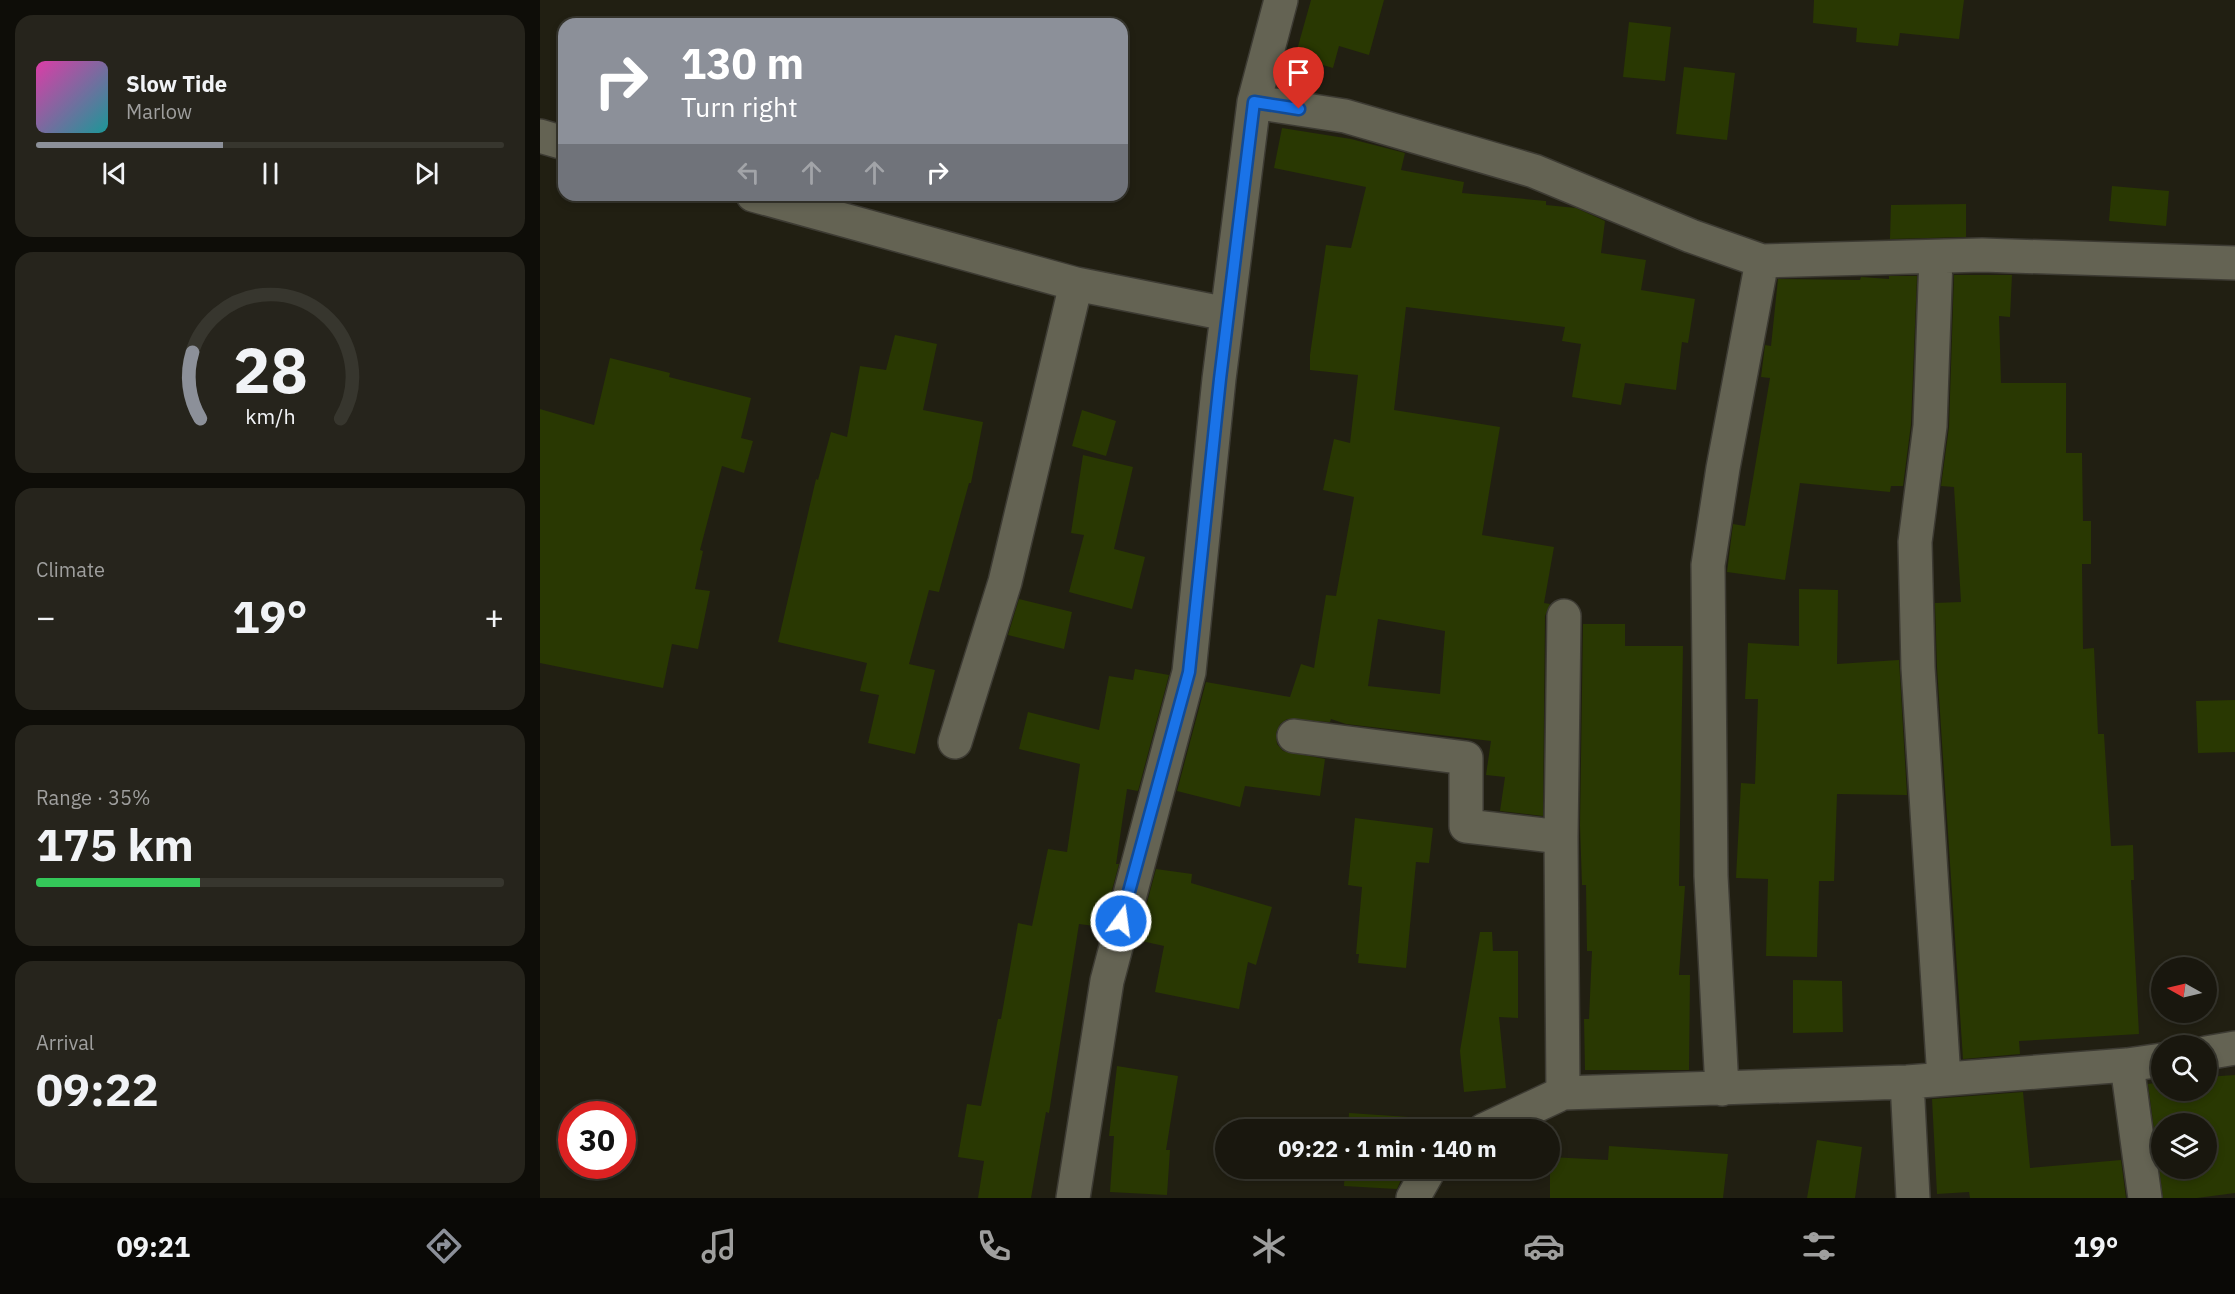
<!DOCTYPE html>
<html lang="en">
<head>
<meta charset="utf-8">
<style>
	body { margin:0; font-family:"IBM Plex Sans",sans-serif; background:#26241c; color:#f1f3f6; height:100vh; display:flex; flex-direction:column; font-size:22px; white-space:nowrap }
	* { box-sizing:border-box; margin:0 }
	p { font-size:20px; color:#9f9f9e }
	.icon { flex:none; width:33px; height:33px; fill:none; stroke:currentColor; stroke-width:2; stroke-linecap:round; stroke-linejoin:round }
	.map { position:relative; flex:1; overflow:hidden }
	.sheet { display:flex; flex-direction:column; gap:15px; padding:15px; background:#0e0d08; width:540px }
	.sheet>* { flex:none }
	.guide { position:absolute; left:18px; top:18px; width:570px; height:183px; border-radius:18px; box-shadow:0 3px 9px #0003,0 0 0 2px #37362e; background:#8c9099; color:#fff; overflow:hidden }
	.needle { width:39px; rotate:278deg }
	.tools { position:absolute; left:1611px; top:957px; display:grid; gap:12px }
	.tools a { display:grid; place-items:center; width:66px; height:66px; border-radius:50%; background:#19170e; box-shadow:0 3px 9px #0003,0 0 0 2px #37362e; font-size:30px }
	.speed { position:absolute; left:18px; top:1101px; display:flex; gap:12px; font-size:30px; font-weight:700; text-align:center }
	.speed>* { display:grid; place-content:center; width:78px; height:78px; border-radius:50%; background:#19170e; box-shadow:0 3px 9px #0003,0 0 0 2px #37362e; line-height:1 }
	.speed .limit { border:9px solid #d22; background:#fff; color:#111 }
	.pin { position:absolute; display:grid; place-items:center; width:51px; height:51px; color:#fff; margin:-62px -26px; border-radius:50% 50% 50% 0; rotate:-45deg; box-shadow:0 0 6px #0007 }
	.pin .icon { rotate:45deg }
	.me { position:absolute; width:66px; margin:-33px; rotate:14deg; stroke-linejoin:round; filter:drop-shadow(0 0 4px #0008) }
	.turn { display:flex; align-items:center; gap:21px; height:126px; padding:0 24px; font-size:27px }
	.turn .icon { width:78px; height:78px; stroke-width:2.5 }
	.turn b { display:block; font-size:42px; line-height:51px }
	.lanes { display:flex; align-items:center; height:57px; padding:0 24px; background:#0003; justify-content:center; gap:30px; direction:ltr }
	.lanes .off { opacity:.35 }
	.big { font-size:45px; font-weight:700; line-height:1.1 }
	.sheet .card { flex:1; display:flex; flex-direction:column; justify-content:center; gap:9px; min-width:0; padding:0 21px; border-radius:18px; background:#26241c }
	.sheet .dial { align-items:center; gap:0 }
	.dial svg { height:156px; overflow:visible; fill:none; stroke:#37362e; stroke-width:7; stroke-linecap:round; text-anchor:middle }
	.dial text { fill:#f1f3f6; stroke:none }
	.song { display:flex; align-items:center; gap:18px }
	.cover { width:72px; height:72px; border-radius:9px; background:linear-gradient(135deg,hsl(320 70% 55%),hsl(180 70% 35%)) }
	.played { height:6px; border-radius:3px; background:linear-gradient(90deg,#8c9099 40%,#37362e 40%) }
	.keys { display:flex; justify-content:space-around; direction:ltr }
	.heat { display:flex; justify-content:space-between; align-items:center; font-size:33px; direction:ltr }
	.charge { height:9px; border-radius:4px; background:linear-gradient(90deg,#34c759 35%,#37362e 0) }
	.trip { position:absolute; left:675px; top:1119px; width:345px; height:60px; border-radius:30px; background:#19170e; box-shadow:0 3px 9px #0003,0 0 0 2px #37362e; font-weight:700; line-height:60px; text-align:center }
	.tab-bar { display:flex; height:96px; justify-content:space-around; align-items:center; background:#0a0906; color:#9f9f9e }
	.tab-bar .icon { width:42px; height:42px }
	.tab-bar .current { color:#8c9099 }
	.tab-bar b { font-size:27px; color:#f1f3f6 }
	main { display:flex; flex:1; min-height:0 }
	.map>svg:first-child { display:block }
	.building { fill:#293802; fill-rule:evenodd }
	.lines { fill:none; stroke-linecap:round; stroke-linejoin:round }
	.minor-casing { stroke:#3d3b33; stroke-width:36 }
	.minor { stroke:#646353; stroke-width:33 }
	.route-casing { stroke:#114b97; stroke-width:15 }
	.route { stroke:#1a73e8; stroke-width:10 }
</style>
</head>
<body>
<main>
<section class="sheet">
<div class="card">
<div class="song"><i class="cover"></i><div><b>Slow Tide</b><p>Marlow</p></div></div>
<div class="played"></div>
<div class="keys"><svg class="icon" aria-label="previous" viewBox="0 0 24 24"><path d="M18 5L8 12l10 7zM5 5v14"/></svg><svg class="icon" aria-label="pause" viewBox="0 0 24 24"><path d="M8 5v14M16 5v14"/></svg><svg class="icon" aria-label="next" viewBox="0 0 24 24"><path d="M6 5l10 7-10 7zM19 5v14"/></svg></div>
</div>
<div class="card dial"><svg viewBox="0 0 100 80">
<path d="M14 69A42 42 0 1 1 86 69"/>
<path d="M14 69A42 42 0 0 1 10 35" stroke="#8c9099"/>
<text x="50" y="56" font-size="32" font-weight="700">28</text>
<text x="50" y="72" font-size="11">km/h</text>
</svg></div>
<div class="card"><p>Climate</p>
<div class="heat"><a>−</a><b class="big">19°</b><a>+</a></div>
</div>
<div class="card"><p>Range · 35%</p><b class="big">175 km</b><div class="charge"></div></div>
<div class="card"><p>Arrival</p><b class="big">09:22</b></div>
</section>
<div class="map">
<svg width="1695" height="1198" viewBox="0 0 1695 1198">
	<rect width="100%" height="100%" fill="#211f12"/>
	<path class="building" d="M 771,0 L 844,0 L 829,55 L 799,46 L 793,68 L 755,57 Z
		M 1274,0 L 1424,0 L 1419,39 L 1360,33 L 1358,46 L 1316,42 L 1317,28 L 1273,23 Z
		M 1089,22 L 1131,27 L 1125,81 L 1083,77 Z
		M 1144,67 L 1195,73 L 1187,140 L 1136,134 Z
		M 742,128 L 811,139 L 865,153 L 861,170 L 924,182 L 922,193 L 1006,201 L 1006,205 L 1036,208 L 1065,221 L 1061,253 L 1106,260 L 1101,290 L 1155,299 L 1148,343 L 1142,342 L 1136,390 L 1085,383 L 1081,405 L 1032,397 L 1041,344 L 1022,341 L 1025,327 L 866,307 L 854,410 L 960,427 L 942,535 L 1014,547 L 1004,603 L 1010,604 L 1005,616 L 1003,816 L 960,811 L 965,777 L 946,775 L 951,741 L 806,724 L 791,719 L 790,722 L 747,719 L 740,724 L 736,733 L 737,744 L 743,751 L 785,759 L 780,796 L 705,786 L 700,807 L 637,791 L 666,682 L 750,697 L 761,664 L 774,668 L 786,595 L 796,596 L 814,497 L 783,490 L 794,439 L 810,443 L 818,375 L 770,370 L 770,355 L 786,245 L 811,248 L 826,187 L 734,168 ZM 838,619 L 905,631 L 900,694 L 828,686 Z
		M 1572,186 L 1629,191 L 1626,226 L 1569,221 Z
		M 1426,204 L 1426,237 L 1350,239 L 1351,205 Z
		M 1414,275 L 1472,275 L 1470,317 L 1459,316 L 1461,383 L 1526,383 L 1526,453 L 1542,453 L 1543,521 L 1551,521 L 1551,564 L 1542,564 L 1543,649 L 1554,648 L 1558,734 L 1564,734 L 1571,846 L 1593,845 L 1594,880 L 1591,880 L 1599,1034 L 1479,1041 L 1480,1054 L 1423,1059 L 1397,667 L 1395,603 L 1421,602 L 1414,487 L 1401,486 L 1409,427 Z
		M 1349,276 L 1377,276 L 1371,424 L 1363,486 L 1351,486 L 1350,492 L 1260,483 L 1245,580 L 1187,572 L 1193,524 L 1205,526 L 1230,378 L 1221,377 L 1225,345 L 1231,346 L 1238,279 L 1320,280 L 1321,277 L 1349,279 Z
		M 355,335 L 397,344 L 383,410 L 443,422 L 431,483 L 429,483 L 399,592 L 389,590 L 369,664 L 395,670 L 375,754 L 328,743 L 339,695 L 320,691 L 327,663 L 238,642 L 276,479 L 278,480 L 291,432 L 307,437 L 320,366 L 346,370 Z
		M 70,358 L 130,373 L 129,377 L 211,398 L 201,438 L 213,441 L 204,473 L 182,466 L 160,550 L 163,551 L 155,589 L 170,591 L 158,649 L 132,644 L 123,688 L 0,663 L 0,409 L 54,425 Z
		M 542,410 L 576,421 L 566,456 L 532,446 Z
		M 543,455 L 593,467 L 574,549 L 605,557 L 592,609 L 529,592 L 544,535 L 531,533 Z
		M 1259,589 L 1298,590 L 1297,664 L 1359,660 L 1367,795 L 1297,794 L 1294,881 L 1279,881 L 1277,957 L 1226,956 L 1228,879 L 1196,878 L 1201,783 L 1215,784 L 1218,699 L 1205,699 L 1208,643 L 1259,646 Z
		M 479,599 L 532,612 L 524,649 L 468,635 Z
		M 1043,624 L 1085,624 L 1085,646 L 1143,646 L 1139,886 L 1145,886 L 1139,975 L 1150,975 L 1149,1070 L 1045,1070 L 1044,1019 L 1049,1019 L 1052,951 L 1047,951 L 1046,885 L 1042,885 L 1040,826 Z
		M 595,669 L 629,675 L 598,791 L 587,789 L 576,864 L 579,864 L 562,927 L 539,924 L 509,1113 L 506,1112 L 491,1198 L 438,1198 L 444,1161 L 418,1157 L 427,1104 L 441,1106 L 458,1019 L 461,1019 L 478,923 L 492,926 L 508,849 L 527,852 L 540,764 L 479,749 L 488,712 L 559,730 L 569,676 L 593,680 Z
		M 1695,700 L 1695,752 L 1658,753 L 1656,701 Z
		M 815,818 L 893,828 L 889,863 L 876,862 L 866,968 L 818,963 L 819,954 L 816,954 L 822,887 L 808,885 Z
		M 616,869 L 652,874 L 651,883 L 732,907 L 716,965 L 708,962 L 699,1009 L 615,992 L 624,946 L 597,940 Z
		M 940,932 L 952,932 L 953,951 L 978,951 L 978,1018 L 959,1017 L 966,1088 L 924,1092 L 920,1051 Z
		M 1253,980 L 1302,981 L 1303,1032 L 1253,1033 Z
		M 577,1066 L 638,1076 L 626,1150 L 630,1150 L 627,1195 L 570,1192 L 574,1136 L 569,1136 Z
		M 1695,1075 L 1695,1193 L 1657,1198 L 1623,1198 L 1608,1084 L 1622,1082 L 1622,1090 L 1666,1090 L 1666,1077 ZM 1622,1124 L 1666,1124 L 1666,1168 L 1622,1168 Z
		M 1483,1092 L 1490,1168 L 1581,1160 L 1586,1198 L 1430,1198 L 1429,1192 L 1397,1194 L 1392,1099 Z
		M 809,1113 L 869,1117 L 868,1130 L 808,1130 Z
		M 1277,1140 L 1322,1147 L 1315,1198 L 1267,1198 Z
		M 1069,1146 L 1188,1154 L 1183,1198 L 1010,1198 L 1010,1157 L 1068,1160 Z
		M 805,1168 L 866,1168 L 857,1189 L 804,1186 Z"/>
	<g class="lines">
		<g class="minor-casing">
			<path id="minor" d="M 714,102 L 805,116 L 994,171 L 1151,236 L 1222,261 L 1442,255 L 1695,263
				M 0,136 L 24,143
				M 213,195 L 536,284 L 687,314
				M 1396,257 L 1390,426 L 1375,542 L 1378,668 L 1404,1079
				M 1024,616 L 1021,837 L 1023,1093 L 1367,1082 L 1587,1065 L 1622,1060
				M 754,736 L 926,758 L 926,826 L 1021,837
				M 415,742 L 465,582 L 536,284
				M 1666,1053 L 1695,1048
				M 1587,1065 L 1605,1198
				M 1367,1082 L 1373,1198
				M 1182,1089 L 1171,876 L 1168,565 L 1183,468 L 1222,261
				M 944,1130 L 1023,1093
				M 533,1198 L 567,981 L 649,672 L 679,379 L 714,102 L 741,0
				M 873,1198 L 890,1168"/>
		</g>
		<use href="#minor" class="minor"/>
	</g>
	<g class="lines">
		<g class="route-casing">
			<path id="route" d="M 581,921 L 649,672 L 680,379 L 714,102 L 759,109"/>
		</g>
		<use href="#route" class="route"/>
	</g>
</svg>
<div class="tools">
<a><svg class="needle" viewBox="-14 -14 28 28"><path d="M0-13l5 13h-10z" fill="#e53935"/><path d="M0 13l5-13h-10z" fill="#9f9f9e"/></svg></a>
<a><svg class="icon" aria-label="search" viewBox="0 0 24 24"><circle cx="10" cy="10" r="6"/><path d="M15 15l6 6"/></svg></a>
<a><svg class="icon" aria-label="layers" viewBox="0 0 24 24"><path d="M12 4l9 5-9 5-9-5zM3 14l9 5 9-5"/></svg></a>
</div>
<div class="speed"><div class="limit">30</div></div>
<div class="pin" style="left:759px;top:109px;background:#d93025"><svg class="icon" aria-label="arrive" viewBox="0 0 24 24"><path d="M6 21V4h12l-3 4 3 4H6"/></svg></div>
<svg class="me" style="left:581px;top:921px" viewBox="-20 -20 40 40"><circle r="17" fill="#1a73e8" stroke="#fff" stroke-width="3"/><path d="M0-11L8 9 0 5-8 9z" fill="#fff"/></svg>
<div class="trip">09:22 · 1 min · 140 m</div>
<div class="guide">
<div class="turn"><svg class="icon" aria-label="right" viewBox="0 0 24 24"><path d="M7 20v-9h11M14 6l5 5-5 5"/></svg><div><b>130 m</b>Turn right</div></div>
<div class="lanes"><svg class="icon off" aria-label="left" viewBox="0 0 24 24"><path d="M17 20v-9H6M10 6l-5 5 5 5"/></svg><svg class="icon off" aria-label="ahead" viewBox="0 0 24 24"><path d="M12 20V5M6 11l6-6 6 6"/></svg><svg class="icon off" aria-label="ahead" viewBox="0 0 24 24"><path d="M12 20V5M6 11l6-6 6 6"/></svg><svg class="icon" aria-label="right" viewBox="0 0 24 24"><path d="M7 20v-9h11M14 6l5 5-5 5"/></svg></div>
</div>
</div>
</main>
<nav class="tab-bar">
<b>09:21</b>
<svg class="icon current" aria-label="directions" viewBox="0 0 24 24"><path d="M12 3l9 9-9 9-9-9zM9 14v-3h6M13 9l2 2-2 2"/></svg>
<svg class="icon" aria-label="music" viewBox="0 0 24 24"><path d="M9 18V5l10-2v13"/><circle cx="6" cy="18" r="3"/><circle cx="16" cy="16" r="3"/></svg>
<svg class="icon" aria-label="phone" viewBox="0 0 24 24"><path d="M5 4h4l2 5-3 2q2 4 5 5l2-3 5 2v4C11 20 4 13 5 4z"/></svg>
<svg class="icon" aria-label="climate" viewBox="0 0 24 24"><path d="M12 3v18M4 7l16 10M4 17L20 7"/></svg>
<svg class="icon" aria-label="car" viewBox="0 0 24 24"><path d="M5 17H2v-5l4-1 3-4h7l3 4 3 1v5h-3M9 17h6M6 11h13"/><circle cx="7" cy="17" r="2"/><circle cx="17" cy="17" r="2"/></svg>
<svg class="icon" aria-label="filters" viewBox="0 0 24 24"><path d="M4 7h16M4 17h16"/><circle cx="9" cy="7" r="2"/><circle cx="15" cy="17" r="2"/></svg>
<b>19°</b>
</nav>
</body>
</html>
